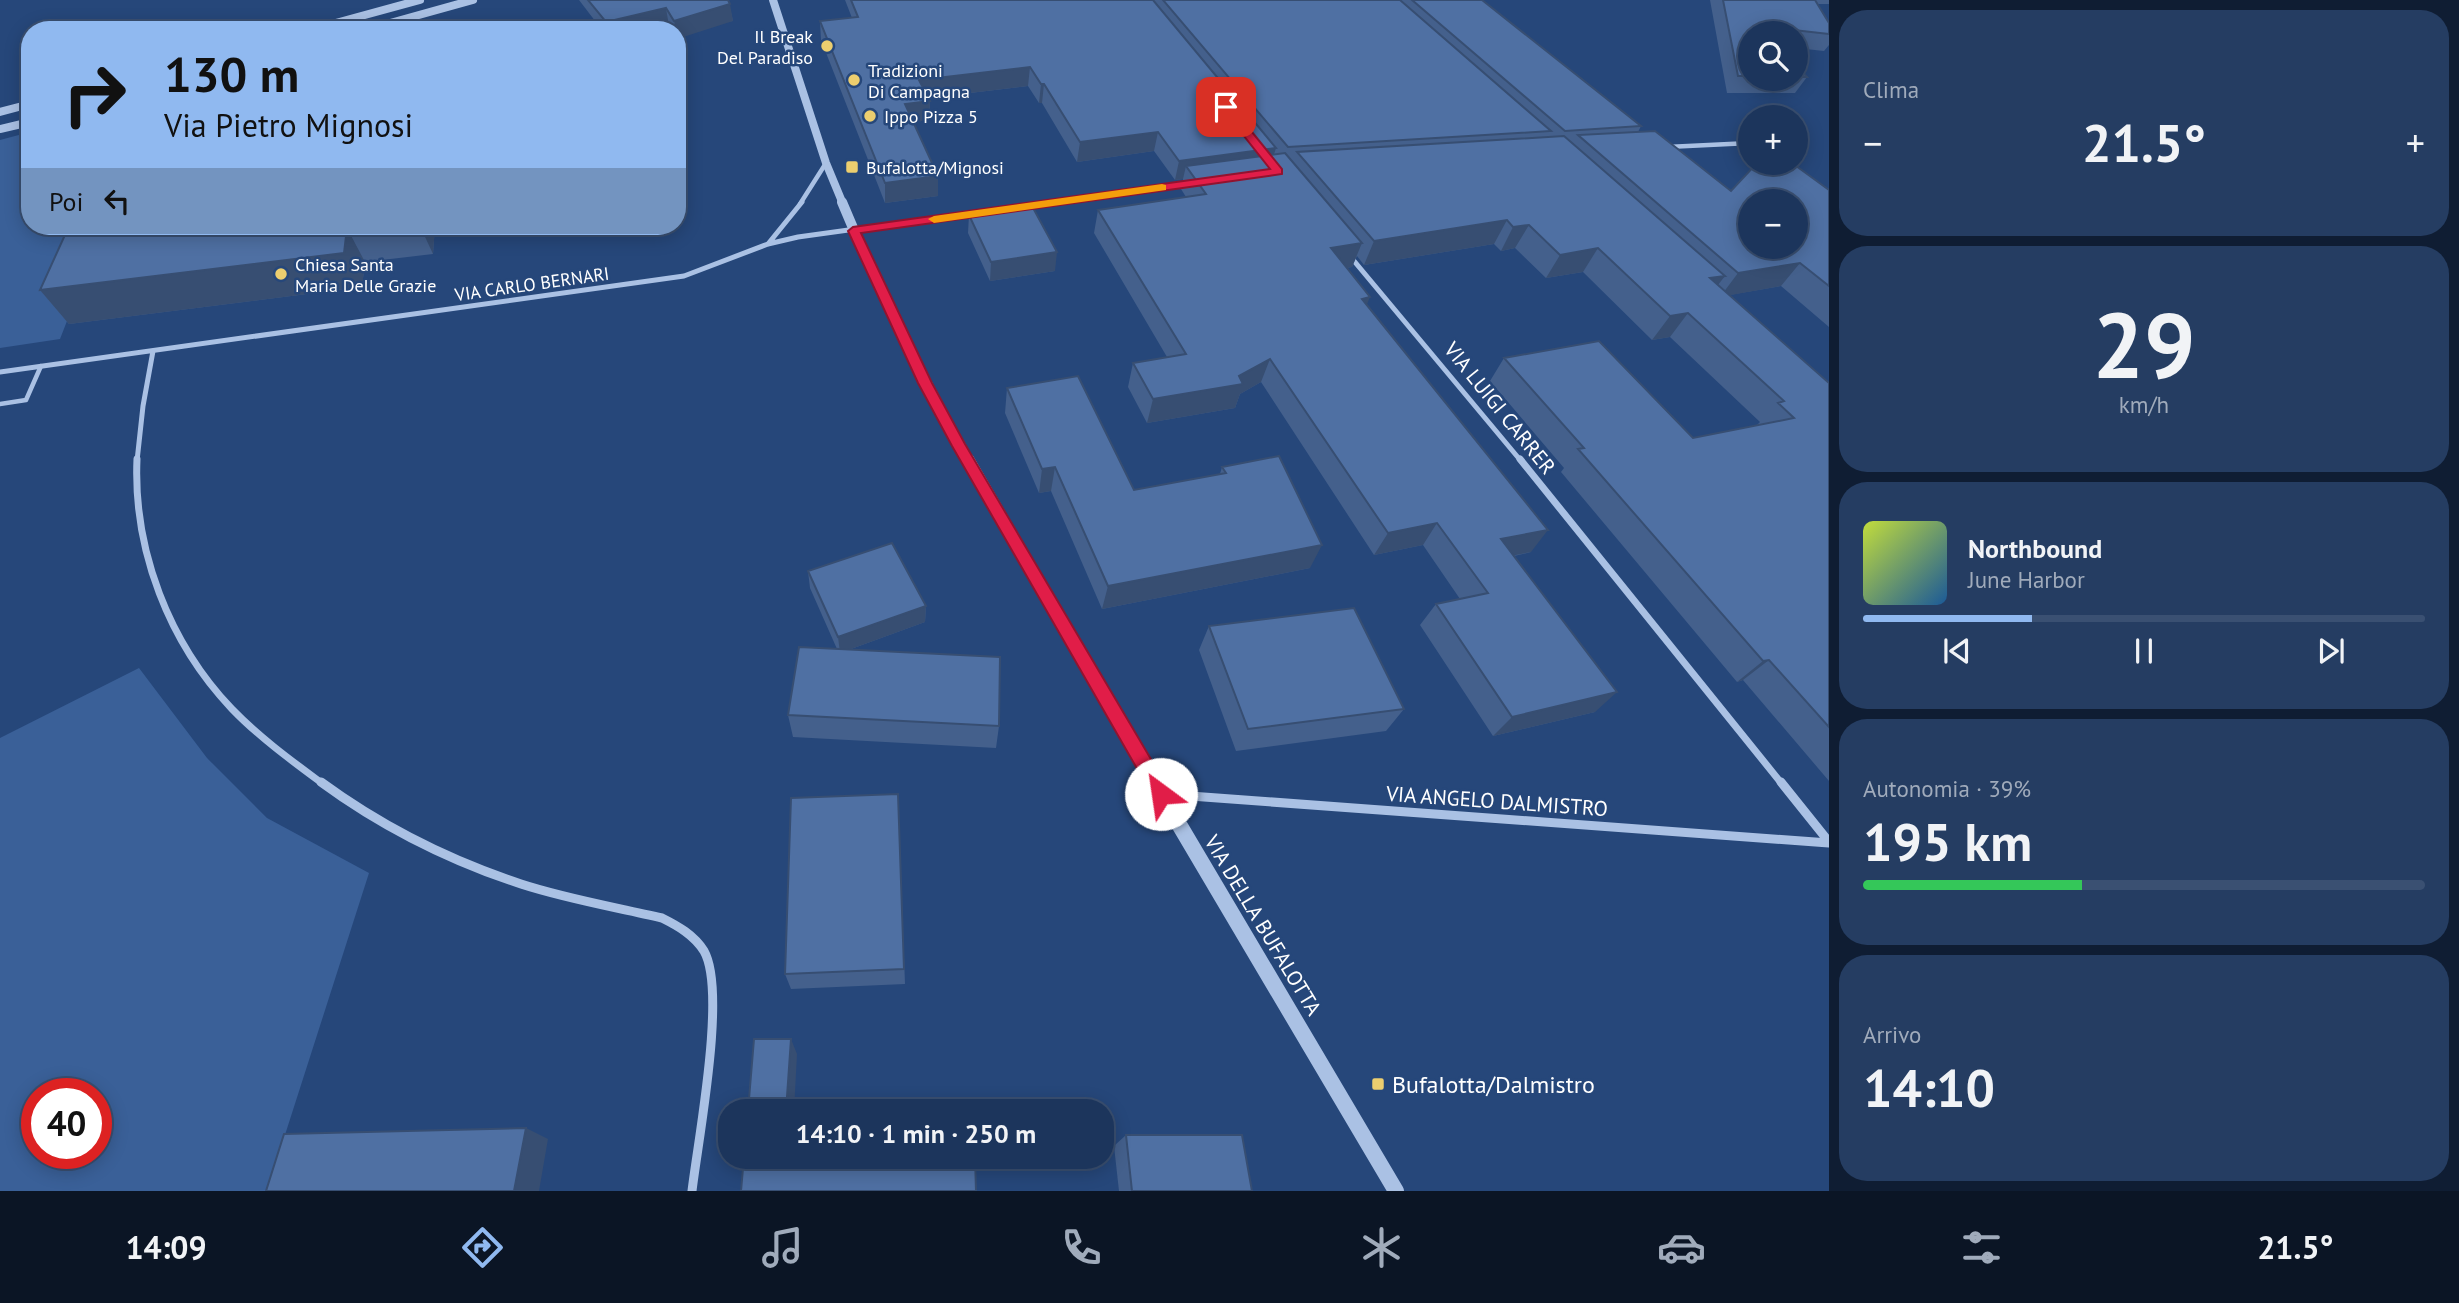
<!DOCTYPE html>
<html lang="it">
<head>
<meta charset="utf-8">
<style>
	body { margin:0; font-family:"PT Sans",sans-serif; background:#253d62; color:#f1f3f6; height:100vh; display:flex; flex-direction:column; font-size:26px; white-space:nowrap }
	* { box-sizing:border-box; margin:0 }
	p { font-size:23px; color:#a0abbb }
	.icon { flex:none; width:38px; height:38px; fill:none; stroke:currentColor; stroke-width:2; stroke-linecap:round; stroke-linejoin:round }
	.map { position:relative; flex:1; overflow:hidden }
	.side { display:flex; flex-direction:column; gap:10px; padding:10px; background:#0f1d33; width:630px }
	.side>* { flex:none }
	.guide { position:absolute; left:21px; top:21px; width:665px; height:214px; border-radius:28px; box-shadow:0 4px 18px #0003,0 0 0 2px #3a5072; background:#90b9f0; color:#111; overflow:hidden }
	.buttons { position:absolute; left:1738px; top:21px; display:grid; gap:14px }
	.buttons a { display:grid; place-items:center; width:70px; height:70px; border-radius:50%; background:#1c355c; box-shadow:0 4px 18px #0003,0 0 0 2px #3a5072; font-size:35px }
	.speed { position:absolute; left:21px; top:1078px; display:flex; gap:14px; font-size:35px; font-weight:700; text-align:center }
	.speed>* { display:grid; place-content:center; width:91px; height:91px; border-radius:50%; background:#1c355c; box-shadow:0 4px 18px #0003,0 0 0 2px #3a5072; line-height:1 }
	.speed .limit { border:10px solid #d22; background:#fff; color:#111 }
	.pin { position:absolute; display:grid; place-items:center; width:60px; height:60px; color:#fff; margin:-30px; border-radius:14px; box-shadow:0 4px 10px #0006 }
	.me { position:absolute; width:77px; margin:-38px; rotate:329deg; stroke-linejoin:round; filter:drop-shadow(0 0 5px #0008) }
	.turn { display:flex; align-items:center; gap:24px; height:147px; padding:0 28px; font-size:32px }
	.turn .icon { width:91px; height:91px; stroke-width:2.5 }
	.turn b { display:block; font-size:49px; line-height:60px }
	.then { display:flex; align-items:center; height:66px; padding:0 28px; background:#0003; gap:14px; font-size:26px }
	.big { font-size:52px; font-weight:800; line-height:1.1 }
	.side .card { flex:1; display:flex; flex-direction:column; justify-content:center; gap:10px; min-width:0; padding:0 24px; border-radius:28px; background:#253d62 }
	.side .dial { align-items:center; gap:0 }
	.dial b { font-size:91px; line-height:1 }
	.song { display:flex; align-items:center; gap:21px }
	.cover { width:84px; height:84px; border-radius:10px; background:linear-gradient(135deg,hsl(70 70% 55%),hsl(210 70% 35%)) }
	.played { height:7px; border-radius:4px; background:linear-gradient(90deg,#90b9f0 30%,#3a5072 30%) }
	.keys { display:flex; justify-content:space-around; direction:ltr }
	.heat { display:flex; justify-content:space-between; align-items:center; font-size:38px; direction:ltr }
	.charge { height:10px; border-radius:5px; background:linear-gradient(90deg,#34c759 39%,#3a5072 0) }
	.trip { position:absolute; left:718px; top:1099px; width:396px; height:70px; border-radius:28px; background:#1c355c; box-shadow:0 4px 18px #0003,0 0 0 2px #3a5072; font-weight:800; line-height:70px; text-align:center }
	.tab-bar { display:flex; height:112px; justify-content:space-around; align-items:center; background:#0b1525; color:#a0abbb }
	.tab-bar .icon { width:49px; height:49px }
	.tab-bar .on { color:#90b9f0 }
	.tab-bar b { font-size:32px; color:#f1f3f6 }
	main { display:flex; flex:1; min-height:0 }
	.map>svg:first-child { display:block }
	.green { fill:#3a6098; fill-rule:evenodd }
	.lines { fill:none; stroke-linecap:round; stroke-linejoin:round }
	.service { stroke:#aac1e4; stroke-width:4.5 }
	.minor-far3 { stroke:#aac1e4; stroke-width:4.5 }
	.minor-far2 { stroke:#aac1e4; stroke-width:5 }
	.minor-far1 { stroke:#aac1e4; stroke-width:7 }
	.minor { stroke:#aac1e4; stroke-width:9 }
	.tertiary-far3 { stroke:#aac1e4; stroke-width:8 }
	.tertiary-far2 { stroke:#aac1e4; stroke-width:10 }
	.tertiary-far1 { stroke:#aac1e4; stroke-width:12 }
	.tertiary { stroke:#aac1e4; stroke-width:16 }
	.wall { fill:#44608c }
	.shaded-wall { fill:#374e72 }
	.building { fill:#4f70a3; stroke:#374e72; stroke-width:2; fill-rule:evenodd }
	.route { fill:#e11d48; stroke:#92132f; stroke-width:2 }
	.slow { fill:#f59e0b }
	.poi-dot { fill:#ecce6f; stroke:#26477a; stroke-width:2.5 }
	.labels { text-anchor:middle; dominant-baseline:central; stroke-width:5; stroke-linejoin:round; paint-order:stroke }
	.far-poi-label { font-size:18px; fill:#fff; stroke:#26477a; text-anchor:start }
	.far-street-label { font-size:18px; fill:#fff; stroke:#26477a }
	.street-label { font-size:21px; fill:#fff; stroke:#26477a }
	.near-poi-label { font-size:24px; fill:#fff; stroke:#26477a; text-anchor:start }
</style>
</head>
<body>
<main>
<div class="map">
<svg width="1829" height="1191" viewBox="0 0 1829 1191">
	<rect width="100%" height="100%" fill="#26477a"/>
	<path class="green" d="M 30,132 L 30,226 L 104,226 L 60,339 L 0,348 L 0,140 Z
		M 139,668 L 207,758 L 267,818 L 369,873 L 267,1191 L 0,1191 L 0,738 ZM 37,1094 L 96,1094 L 96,1153 L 37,1153 Z"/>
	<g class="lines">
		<path class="service" d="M 0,404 L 26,400 L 41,366"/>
		<path class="minor-far3" d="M 1667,147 L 1750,143
			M 800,204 L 826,163
			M 1037,204 L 1191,183"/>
		<path class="minor-far2" d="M 768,244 L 802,202
			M 1349,255 L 1521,461
			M 0,372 L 684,276 L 768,244 L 798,237 L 1050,202
			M 137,461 L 143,406 L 153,351"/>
		<path class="minor-far1" d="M 137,459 C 133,550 169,643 232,709 C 259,737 292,761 323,784
			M 1520,459 L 1782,784"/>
		<path class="minor" d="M 321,782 C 381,826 451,861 521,884 C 567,899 615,907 662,918 C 678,926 694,935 704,951 C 727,991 698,1140 692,1191
			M 1781,782 L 1829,842
			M 1163,794 L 1829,843"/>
		<path class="tertiary-far3" d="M 773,0 L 826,163 L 843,204
			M 310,30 L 420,0
			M 365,30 L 473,0
			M 0,112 L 30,104
			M 0,129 L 30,122"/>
		<path class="tertiary-far2" d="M 842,202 C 879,291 922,377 969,461"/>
		<path class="tertiary-far1" d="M 968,459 L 1156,784"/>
		<path class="tertiary" d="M 1154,782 L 1396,1191"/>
	</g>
	<path class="wall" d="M 579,0 L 728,0 L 733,21 L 677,30 L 671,30 L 669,26 L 653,30 L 602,30 Z
		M 845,0 L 1482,0 L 1641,126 L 1638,132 L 1731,191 L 1829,190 L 1829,327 L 1781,286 L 1729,295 L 1829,383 L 1829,781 L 1743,680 L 1737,682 L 1561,472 L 1564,468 L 1490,381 L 1504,358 L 1693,438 L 1756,426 L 1760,422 L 1670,337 L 1652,340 L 1583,272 L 1546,278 L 1515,248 L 1501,251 L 1494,244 L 1364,265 L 1357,256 L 1352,267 L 1346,268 L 1367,305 L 1531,552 L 1514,556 L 1595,712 L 1493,736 L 1420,625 L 1436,604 L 1460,599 L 1423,545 L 1374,555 L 1261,382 L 1240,394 L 1235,408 L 1147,423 L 1128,387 L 1133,363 L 1167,357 L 1094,233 L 1098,210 L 1186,197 L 1181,189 L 1183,179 L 1175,180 L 1154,151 L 1077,162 L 1042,103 L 1039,103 L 1028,86 L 928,98 L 930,101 L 929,120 L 914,122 L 938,196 L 885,203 L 821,40 L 820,21 L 852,18 Z
		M 1710,0 L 1829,0 L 1829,4 L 1817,4 L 1829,23 L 1829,45 L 1824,51 L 1796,48 L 1796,33 L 1750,33 L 1750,79 L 1796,79 L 1796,65 L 1807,77 L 1795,93 L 1727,93 Z
		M 969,215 L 1055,271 L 990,281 L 968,233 Z
		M 69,226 L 435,226 L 433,254 L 365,262 L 362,287 L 69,324 L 40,290 Z
		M 1007,388 L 1134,490 L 1220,474 L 1222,467 L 1310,568 L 1102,609 L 1051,491 L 1039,493 L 1005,413 Z
		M 808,571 L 926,606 L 925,622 L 851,649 L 999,726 L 996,748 L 793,737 L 788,715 L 837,649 L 810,588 Z
		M 1209,626 L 1404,709 L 1386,731 L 1236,751 L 1199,650 Z
		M 898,794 L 905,984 L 791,989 L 785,974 Z
		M 1126,1135 L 1252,1191 L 1119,1191 L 1114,1146 Z"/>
	<path class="shaded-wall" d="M 730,4 L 733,21 L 677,39 L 677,30 L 676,30 L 674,21 Z
		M 666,8 L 669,26 L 653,30 L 608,30 L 606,22 Z
		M 1030,67 L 1028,86 L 919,99 L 919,80 Z
		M 1041,84 L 1044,84 L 1042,103 L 1039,103 Z
		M 930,101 L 929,120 L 906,123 L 905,104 Z
		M 1158,132 L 1154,151 L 1077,162 L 1080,142 Z
		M 1276,148 L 1270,167 L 1186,166 L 1183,179 L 1175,180 L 1179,161 Z
		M 938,176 L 938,196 L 885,203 L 885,183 Z
		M 1507,220 L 1494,244 L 1364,265 L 1374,241 Z
		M 1529,225 L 1515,248 L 1501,251 L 1513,227 Z
		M 420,226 L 435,226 L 433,254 Z
		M 347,228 L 365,262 L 362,287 L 69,324 L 40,290 Z
		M 1362,243 L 1352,267 L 1321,272 L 1331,248 Z
		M 1598,248 L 1583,272 L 1546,278 L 1560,255 Z
		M 1057,252 L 1055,271 L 990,281 L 991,262 Z
		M 1800,263 L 1781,286 L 1720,297 L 1738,273 Z
		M 1725,276 L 1707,299 L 1710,278 Z
		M 1370,297 L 1360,321 L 1362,299 Z
		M 1688,313 L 1670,337 L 1652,340 L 1670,316 Z
		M 1270,359 L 1261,382 L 1240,394 L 1235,408 L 1147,423 L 1153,399 L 1239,376 Z
		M 1055,467 L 1051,491 L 1039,493 L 1042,469 Z
		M 1437,523 L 1423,545 L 1374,555 L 1388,533 Z
		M 1548,530 L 1531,552 L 1485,561 L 1501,539 Z
		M 1322,545 L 1310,568 L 1102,609 L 1108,586 Z
		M 926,606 L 925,622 L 840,653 L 838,637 Z
		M 1769,660 L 1743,680 L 1737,682 L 1763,661 Z
		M 1617,692 L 1595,712 L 1493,736 L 1512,717 Z
		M 791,1039 L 797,1054 L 794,1111 L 786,1111 Z
		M 526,1128 L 548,1139 L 539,1191 L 514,1191 Z"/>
	<path class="building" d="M 588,0 L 728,0 L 730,4 L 674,21 L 666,8 L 606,22 Z
		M 851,0 L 1153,0 L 1276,148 L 1179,161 L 1158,132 L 1080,142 L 1044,84 L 1041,84 L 1030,67 L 919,80 L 930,101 L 905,104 L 938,176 L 885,183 L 820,21 L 858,17 Z
		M 1163,0 L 1400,0 L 1551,131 L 1288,147 Z
		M 1412,0 L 1482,0 L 1641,126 L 1565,131 Z
		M 1723,0 L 1815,0 L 1829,23 L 1829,34 L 1757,26 L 1764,33 L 1750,33 L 1750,76 L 1738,76 Z
		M 1796,65 L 1807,77 L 1796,77 Z
		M 1655,131 L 1731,191 L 1757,163 L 1792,163 L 1829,190 L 1829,286 L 1800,263 L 1738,273 L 1578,135 ZM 1750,201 L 1796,201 L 1796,247 L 1750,247 Z
		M 1564,136 L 1725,276 L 1710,278 L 1829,383 L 1829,727 L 1769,660 L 1763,661 L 1578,449 L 1584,448 L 1504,358 L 1599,341 L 1693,438 L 1794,418 L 1778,403 L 1784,401 L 1688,313 L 1670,316 L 1598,248 L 1560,255 L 1529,225 L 1513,227 L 1507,220 L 1374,241 L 1297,152 Z
		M 1285,153 L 1362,243 L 1331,248 L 1370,297 L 1362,299 L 1548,530 L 1501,539 L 1617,692 L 1512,717 L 1436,604 L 1488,593 L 1437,523 L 1388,533 L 1270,359 L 1239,376 L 1243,384 L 1153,399 L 1133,363 L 1186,354 L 1098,210 L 1206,194 L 1186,166 Z
		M 1032,206 L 1057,252 L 991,262 L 969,215 Z
		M 69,226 L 368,226 L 347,228 L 344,253 L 40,290 Z
		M 1078,376 L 1134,490 L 1226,473 L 1222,467 L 1279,456 L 1322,545 L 1108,586 L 1055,467 L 1042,469 L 1007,388 Z
		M 892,543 L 926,606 L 838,637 L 808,571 Z
		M 1354,608 L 1404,709 L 1248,729 L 1209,626 Z
		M 799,647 L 1000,657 L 999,726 L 788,715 Z
		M 898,794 L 904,969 L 785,974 L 791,798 Z
		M 754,1039 L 791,1039 L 786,1111 L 748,1111 Z
		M 526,1128 L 514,1191 L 266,1191 L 284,1134 Z
		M 1126,1135 L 1242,1135 L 1252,1191 L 1132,1191 Z
		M 744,1157 L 975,1157 L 976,1191 L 741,1191 Z"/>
	<path class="route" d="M 1226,104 L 1230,105 L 1282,169 L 1282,174 L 861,233 L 932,383 L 965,444 L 1168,788 L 1171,794 L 1168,800 L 1161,803 L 1155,800 L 952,446 L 918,383 L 848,231 L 853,227 L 1270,169 L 1221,107 Z"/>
	<path class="slow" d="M 1162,184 L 1166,185 L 1166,190 L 934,223 L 928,219 L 934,216 Z"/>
	<g class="poi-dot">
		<circle cx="827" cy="46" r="7"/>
		<circle cx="854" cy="80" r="7"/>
		<circle cx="870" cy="116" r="7"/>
		<rect x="845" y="160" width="14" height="14" rx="3.5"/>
		<circle cx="281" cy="274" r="7"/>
		<rect x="1371" y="1077" width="14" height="14" rx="3.5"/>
	</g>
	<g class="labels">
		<g class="far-poi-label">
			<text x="813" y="36" text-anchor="end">Il Break<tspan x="813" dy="21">Del Paradiso</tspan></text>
			<text x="868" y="70">Tradizioni<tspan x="868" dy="21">Di Campagna</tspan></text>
			<text x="884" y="116">Ippo Pizza 5</text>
			<text x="866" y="167">Bufalotta/Mignosi</text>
			<text x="295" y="264">Chiesa Santa<tspan x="295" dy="21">Maria Delle Grazie</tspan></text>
		</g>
		<g class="far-street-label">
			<text transform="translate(532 284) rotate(-8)">VIA CARLO BERNARI</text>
		</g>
		<g class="street-label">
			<text transform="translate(1500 408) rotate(51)">VIA LUIGI CARRER</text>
			<text transform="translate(1497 801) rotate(4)">VIA ANGELO DALMISTRO</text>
			<text transform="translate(1263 925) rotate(59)">VIA DELLA BUFALOTTA</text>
		</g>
		<g class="near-poi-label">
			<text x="1392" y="1084">Bufalotta/Dalmistro</text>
		</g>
	</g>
</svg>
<div class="buttons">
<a><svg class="icon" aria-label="search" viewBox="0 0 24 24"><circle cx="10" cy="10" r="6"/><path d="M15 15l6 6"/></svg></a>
<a>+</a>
<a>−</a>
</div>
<div class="speed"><div class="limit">40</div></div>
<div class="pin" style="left:1226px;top:107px;background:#d93025"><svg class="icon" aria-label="arrive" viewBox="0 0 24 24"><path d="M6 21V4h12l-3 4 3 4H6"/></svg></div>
<svg class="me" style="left:1161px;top:794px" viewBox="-20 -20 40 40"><circle r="19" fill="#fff"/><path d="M0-13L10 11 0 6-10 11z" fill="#e11d48"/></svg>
<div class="trip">14:10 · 1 min · 250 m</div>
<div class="guide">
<div class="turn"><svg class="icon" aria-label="right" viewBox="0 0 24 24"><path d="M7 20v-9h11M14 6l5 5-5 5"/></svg><div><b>130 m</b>Via Pietro Mignosi</div></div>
<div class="then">Poi<svg class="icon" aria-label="left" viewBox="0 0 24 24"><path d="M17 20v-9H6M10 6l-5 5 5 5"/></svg></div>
</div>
</div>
<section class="side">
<div class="card"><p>Clima</p>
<div class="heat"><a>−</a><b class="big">21.5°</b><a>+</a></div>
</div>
<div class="card dial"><b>29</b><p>km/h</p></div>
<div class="card">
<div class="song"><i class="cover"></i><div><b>Northbound</b><p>June Harbor</p></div></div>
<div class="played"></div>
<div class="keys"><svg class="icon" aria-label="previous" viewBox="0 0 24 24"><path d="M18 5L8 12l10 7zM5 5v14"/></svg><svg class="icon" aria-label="pause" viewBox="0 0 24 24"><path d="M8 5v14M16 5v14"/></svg><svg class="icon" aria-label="next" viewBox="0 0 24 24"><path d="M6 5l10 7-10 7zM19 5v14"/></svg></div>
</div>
<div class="card"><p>Autonomia · 39%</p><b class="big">195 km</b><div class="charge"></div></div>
<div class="card"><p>Arrivo</p><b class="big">14:10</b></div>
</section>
</main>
<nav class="tab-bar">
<b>14:09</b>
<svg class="icon on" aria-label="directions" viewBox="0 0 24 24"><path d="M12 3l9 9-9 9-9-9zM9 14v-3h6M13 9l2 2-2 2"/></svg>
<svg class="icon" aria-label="music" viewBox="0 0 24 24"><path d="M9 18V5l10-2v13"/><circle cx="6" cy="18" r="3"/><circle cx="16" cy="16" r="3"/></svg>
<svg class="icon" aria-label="phone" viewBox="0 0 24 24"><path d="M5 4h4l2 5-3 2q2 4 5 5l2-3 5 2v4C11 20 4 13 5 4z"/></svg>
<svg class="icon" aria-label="climate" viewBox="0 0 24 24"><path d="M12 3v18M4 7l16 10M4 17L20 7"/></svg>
<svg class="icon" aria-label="car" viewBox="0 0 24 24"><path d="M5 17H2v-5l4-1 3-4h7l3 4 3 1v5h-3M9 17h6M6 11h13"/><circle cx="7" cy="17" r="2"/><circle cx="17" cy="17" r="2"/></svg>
<svg class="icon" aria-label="filters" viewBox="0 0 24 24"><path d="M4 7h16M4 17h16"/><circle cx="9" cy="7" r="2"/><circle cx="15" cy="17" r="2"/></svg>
<b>21.5°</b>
</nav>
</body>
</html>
